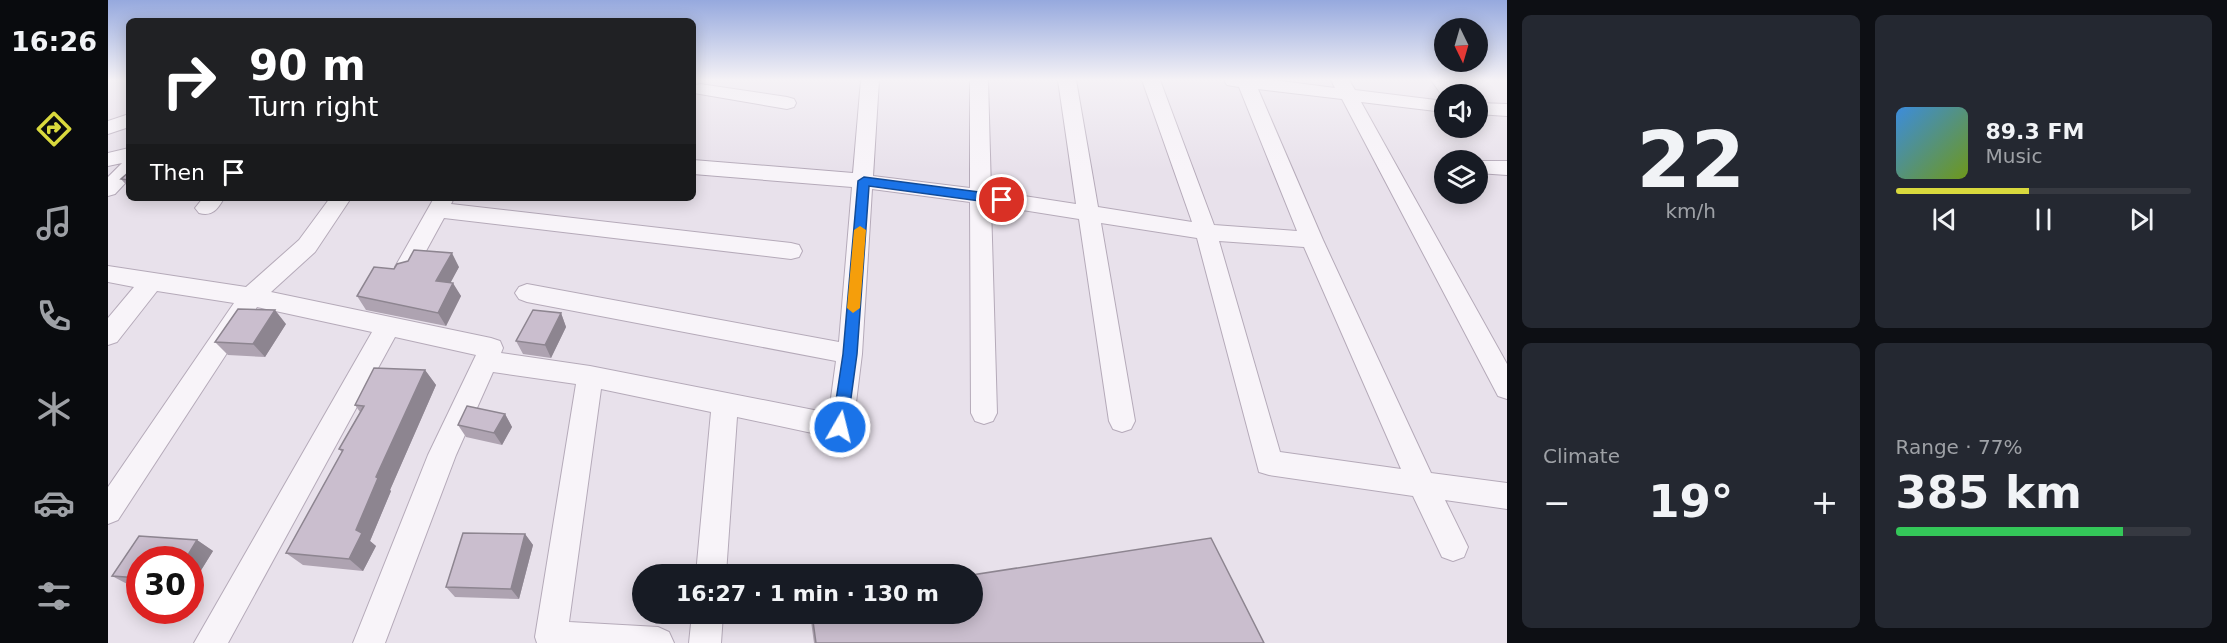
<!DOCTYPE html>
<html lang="en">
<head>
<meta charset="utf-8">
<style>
	body { margin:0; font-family:"DejaVu Sans",sans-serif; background:#242831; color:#f1f3f6; height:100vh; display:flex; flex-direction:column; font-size:22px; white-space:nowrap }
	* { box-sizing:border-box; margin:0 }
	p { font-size:20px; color:#9ea1a6 }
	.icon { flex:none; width:33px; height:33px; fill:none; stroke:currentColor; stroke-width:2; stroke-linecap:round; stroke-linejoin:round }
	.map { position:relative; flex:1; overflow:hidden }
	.side { display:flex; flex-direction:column; gap:15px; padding:15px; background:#0d0f14; width:720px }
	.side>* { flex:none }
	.hud { position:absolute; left:18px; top:18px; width:570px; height:183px; border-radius:9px; box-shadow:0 3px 15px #0003; background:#202124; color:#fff; overflow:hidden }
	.needle { width:39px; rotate:175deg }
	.controls { position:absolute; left:1326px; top:18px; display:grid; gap:12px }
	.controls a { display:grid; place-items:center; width:54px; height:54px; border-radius:50%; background:#171b24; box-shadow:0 3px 15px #0003; font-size:30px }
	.speed { position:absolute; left:18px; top:546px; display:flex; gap:12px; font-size:30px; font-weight:700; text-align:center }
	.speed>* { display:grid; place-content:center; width:78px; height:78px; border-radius:50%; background:#171b24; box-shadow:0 3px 15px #0003; line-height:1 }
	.speed .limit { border:9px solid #d22; background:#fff; color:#111 }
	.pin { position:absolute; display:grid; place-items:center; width:51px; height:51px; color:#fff; margin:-26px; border:3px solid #fff; border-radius:50%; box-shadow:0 2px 6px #0007 }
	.me { position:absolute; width:66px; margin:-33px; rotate:8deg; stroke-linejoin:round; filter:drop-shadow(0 0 4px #0008) }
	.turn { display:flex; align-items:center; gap:21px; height:126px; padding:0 24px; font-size:27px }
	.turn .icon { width:78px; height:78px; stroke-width:2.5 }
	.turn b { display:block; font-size:42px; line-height:51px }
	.then { display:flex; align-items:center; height:57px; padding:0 24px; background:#0003; gap:12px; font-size:22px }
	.big { font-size:45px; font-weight:700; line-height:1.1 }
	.side .widget { flex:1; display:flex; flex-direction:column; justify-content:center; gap:9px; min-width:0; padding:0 21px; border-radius:9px; background:#242831 }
	.side .dial { align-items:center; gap:0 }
	.dial b { font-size:78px; line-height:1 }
	.song { display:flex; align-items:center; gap:18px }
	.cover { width:72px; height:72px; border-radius:9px; background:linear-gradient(135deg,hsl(210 70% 55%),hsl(80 70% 35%)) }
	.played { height:6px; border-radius:3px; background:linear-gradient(90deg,#d9d93d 45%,#363941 45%) }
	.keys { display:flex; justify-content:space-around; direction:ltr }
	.heat { display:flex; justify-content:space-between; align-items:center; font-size:33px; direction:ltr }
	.charge { height:9px; border-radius:4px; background:linear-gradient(90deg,#34c759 77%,#363941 0) }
	.side .tiles { flex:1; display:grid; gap:15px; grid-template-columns:repeat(2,1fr) }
	.trip { position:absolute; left:524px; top:564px; width:351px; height:60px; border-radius:30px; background:#171b24; box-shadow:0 3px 15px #0003; font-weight:700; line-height:60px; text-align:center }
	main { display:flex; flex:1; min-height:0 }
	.tabs { display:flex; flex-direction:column; width:108px; justify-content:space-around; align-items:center; background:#090b0e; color:#9ea1a6 }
	.tabs .icon { width:42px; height:42px }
	.tabs .current { color:#d9d93d }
	.tabs b { font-size:27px; color:#f1f3f6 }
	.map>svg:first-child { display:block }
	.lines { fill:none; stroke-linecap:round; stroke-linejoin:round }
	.minor-casing { stroke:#b5aab9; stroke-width:2 }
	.minor { fill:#f8f4f9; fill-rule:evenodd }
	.wall { fill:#aea3b1 }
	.shaded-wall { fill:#8d8590 }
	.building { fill:#cabece; stroke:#8d8590; stroke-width:1.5 }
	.route { fill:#1a73e8; stroke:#114b97; stroke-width:1.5 }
	.slow { fill:#f59e0b }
</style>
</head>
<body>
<main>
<nav class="tabs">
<b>16:26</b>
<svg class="icon current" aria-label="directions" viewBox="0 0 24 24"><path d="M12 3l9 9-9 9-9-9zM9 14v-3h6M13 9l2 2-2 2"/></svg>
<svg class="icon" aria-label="music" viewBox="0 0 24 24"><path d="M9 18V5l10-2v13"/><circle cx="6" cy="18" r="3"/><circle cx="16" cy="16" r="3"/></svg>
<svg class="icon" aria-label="phone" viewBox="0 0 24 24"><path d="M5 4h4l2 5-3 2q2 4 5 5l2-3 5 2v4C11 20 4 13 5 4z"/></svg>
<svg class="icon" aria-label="climate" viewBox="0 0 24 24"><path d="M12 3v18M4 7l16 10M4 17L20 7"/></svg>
<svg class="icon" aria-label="car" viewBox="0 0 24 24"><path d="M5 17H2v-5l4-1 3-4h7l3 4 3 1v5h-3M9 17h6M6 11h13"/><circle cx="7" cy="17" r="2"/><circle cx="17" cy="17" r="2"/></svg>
<svg class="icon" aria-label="filters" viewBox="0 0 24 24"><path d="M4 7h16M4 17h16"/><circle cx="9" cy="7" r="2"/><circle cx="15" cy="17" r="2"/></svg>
</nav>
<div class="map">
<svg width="1399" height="643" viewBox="0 0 1399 643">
	<rect width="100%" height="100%" fill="#e8e1eb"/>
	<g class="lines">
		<g class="minor-casing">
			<path id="minor" d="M 753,80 L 771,80 L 765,176 L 862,188 L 862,80 L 880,80 L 883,191 L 968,204 L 950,80 L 968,80 L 990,207 L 1084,222 L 1034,80 L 1052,80 L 1106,225 L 1189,231 L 1131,87 L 1119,85 L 1116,80 L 1165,80 L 1227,88 L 1223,80 L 1241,80 L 1247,90 L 1336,101 L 1336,112 L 1253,102 L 1399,364 L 1399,399 L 1390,396 L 1234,99 L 1150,89 L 1215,240 L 1323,473 L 1399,483 L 1399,509 L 1337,500 L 1360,547 L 1356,557 L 1345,561 L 1334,557 L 1305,496 L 1161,475 L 1151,472 L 1089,238 L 993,223 L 1027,421 L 1023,429 L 1014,432 L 1005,429 L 1001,421 L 971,219 L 883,205 L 889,413 L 885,421 L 876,424 L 867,421 L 863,413 L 862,202 L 764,189 L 754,354 L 745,427 L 741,435 L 732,439 L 629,417 L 618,574 L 588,574 L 603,412 L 493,389 L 461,622 L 550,627 L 561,632 L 566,643 L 429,643 L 427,637 L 468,384 L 385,372 L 348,455 L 277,643 L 245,643 L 320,455 L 368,355 L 287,337 L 120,643 L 86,643 L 264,332 L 149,307 L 10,520 L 0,524 L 0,487 L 126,303 L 49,291 L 9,342 L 0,345 L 0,318 L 26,287 L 0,282 L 0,266 L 138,287 L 191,240 L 222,198 L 243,198 L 207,252 L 163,292 L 383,338 L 392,341 L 395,348 L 393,353 L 482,366 L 721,413 L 728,361 L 419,302 L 411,299 L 407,293 L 411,287 L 419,284 L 731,342 L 744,187 L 585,174 L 585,160 L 745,173 ZM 1111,241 L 1196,247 L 1293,469 L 1172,452 Z
				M 1323,80 L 1342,80 L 1352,94 L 1336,94 L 1336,98 Z
				M 592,84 L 679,97 L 686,99 L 688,103 L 686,107 L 679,109 L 586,93 L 585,86 Z
				M 1370,103 L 1399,104 L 1399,116 L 1370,114 Z
				M 21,114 L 21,127 L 0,134 L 0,121 Z
				M 21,148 L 21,179 L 7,194 L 0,196 L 0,177 L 14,163 L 0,166 L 0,153 Z
				M 1374,161 L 1399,161 L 1399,175 L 1370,173 L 1370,163 Z
				M 95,198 L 116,198 C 110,209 104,217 91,213 L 87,208 Z
				M 326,198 L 346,198 L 343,204 L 683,243 L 691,245 L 694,251 L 691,257 L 683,259 L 336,218 L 306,273 L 298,275 L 290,273 L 287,267 Z
				M 584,614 L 615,614 L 613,643 L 581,643 Z"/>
		</g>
		<use href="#minor" class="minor"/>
	</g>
	<path class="wall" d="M 21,172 L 21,188 L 13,179 Z
		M 351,267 L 342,282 L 353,296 L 338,326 L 258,310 L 249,296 L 286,269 Z
		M 453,313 L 458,327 L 443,358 L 415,354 L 408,341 Z
		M 178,324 L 157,357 L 120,355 L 107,342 Z
		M 317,370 L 328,385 L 282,490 L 283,491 L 262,541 L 268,546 L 255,571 L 195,565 L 178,553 L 234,452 L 231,449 L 252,412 L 247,405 Z
		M 397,414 L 404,427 L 394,445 L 358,437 L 350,425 Z
		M 417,534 L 425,545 L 411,599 L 347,597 L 338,587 Z
		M 31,536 L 89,540 L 105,551 L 82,588 L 82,560 L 32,560 L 32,586 L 23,586 L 4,576 Z
		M 702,614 L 864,614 L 1156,643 L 706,643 Z"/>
	<path class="shaded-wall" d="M 344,253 L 351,267 L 336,295 L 328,281 Z
		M 345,283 L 353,296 L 338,326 L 330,313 Z
		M 167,310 L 178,324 L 157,357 L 145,344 Z
		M 453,313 L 458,327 L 443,358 L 437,345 Z
		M 317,370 L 328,385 L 282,490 L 283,491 L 262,541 L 268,546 L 255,571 L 241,559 L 248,530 L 268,477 Z
		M 397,414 L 404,427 L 394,445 L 386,433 Z
		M 417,534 L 425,545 L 411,599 L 403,589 Z
		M 89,540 L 105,551 L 82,588 L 82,560 L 77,560 Z"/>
	<path class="building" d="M 21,172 L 21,180 L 13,179 Z
		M 306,250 L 344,253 L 328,281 L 345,283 L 330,313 L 249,296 L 266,267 L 286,269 L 289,264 L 300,261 Z
		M 130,309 L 167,310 L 145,344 L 107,342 Z
		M 425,310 L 453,313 L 437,345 L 408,341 Z
		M 266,368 L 317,370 L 268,477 L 270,478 L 248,530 L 254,533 L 241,559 L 178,553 L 235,450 L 231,449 L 256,406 L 247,405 Z
		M 359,406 L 397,414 L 386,433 L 350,425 Z
		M 355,533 L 417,534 L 403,589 L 338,587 Z
		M 31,536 L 89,540 L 77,560 L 32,560 L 32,578 L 4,576 Z
		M 1103,538 L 1156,643 L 708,643 L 704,614 L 864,614 L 864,575 Z"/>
	<linearGradient id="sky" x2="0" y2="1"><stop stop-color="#96a9de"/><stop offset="0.47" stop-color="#f5f2f6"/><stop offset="1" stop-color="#f5f2f6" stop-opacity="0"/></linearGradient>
	<rect width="1399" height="170" fill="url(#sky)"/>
	<path class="route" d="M 756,177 L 894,195 L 900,200 L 894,204 L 761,186 L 749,354 L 739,427 L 737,432 L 732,434 L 726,432 L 724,427 L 735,354 L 750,181 Z"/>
	<path class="slow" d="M 752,226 L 758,230 L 752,308 L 745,313 L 739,308 L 746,230 Z"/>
</svg>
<div class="controls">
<a><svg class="needle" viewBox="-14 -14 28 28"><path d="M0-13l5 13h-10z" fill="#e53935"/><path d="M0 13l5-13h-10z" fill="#9ea1a6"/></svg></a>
<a><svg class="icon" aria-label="sound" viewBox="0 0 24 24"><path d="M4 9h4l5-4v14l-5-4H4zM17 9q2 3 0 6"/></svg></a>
<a><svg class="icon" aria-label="layers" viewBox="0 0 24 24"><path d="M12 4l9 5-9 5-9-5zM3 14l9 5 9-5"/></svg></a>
</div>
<div class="speed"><div class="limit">30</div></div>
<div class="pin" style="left:894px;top:200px;background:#d93025"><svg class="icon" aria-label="arrive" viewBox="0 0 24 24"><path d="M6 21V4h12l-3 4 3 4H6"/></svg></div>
<svg class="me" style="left:732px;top:427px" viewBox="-20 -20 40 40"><circle r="17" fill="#1a73e8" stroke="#fff" stroke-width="3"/><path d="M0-11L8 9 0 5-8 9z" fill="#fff"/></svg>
<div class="trip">16:27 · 1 min · 130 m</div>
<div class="hud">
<div class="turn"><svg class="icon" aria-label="right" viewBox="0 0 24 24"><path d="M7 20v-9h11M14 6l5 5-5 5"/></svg><div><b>90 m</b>Turn right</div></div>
<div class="then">Then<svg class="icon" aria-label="arrive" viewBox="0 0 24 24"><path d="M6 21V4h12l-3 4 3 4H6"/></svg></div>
</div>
</div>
<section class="side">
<div class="tiles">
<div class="widget dial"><b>22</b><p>km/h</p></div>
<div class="widget">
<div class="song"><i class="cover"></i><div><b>89.3 FM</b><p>Music</p></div></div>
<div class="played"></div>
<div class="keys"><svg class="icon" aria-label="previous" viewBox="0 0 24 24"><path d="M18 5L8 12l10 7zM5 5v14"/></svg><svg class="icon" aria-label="pause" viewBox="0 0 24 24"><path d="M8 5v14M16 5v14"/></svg><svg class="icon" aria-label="next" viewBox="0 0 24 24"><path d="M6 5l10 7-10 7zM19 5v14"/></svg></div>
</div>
<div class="widget"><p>Climate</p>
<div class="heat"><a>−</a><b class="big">19°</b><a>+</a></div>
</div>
<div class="widget"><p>Range · 77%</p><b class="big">385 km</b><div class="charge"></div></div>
</div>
</section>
</main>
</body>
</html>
